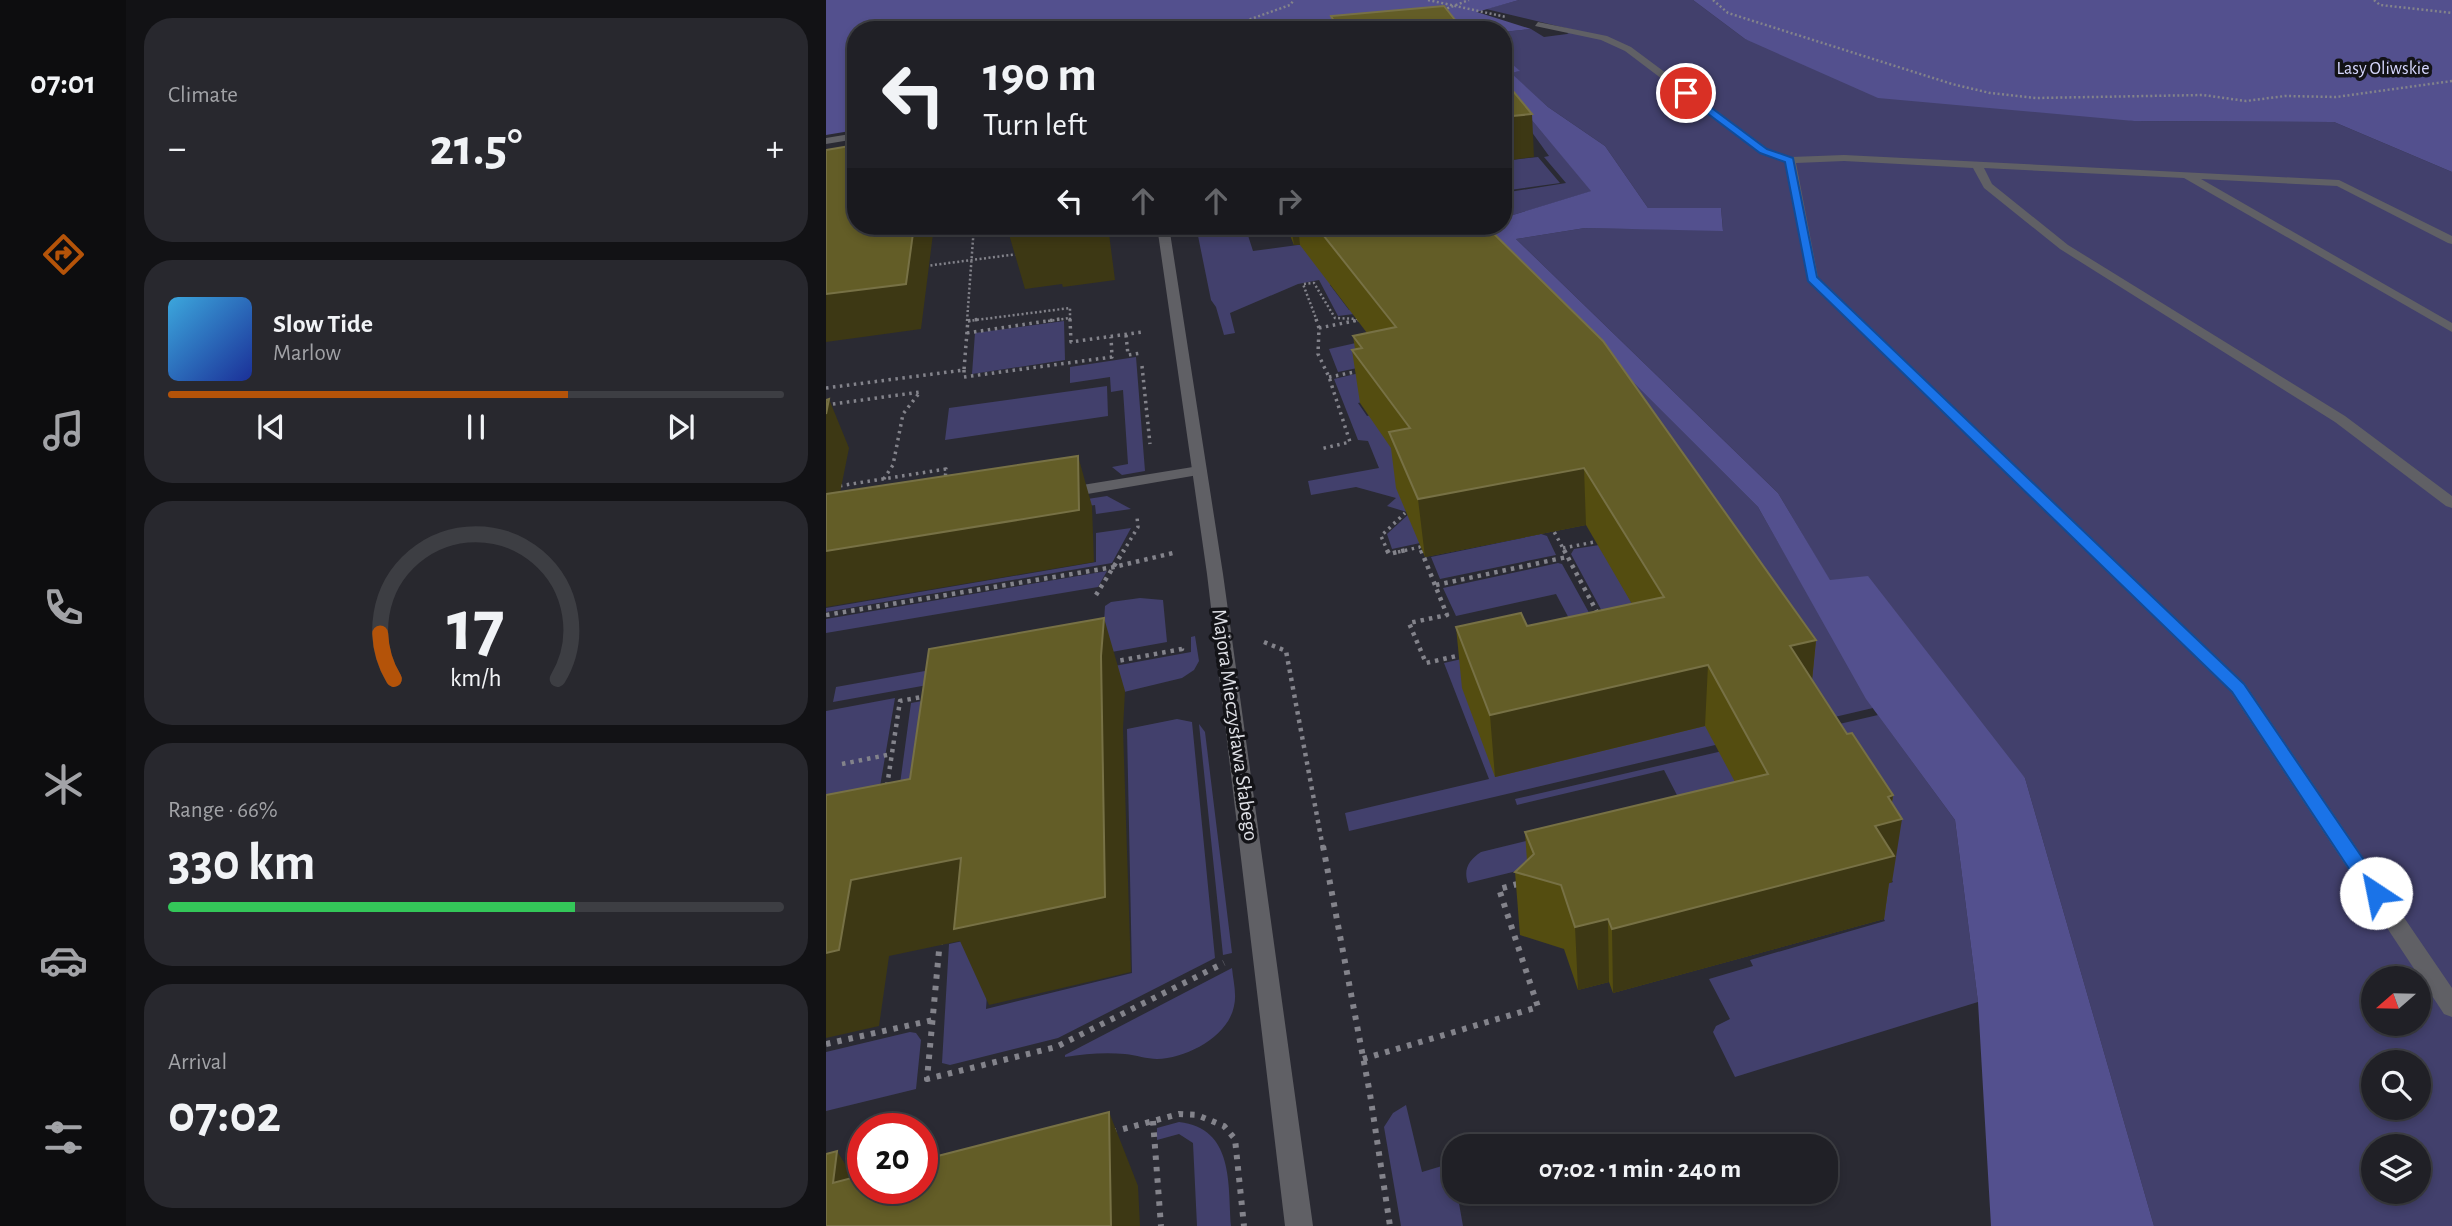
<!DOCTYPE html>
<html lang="en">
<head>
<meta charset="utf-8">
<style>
	body { margin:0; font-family:"Alegreya Sans",sans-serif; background:#28282e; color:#f1f3f6; height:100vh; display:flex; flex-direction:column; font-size:26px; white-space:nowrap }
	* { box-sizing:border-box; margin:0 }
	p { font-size:23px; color:#a2a3a7 }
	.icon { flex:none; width:38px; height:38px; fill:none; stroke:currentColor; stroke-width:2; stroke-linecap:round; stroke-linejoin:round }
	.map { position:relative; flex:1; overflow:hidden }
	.panel { display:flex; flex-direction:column; gap:18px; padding:18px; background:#121215; width:700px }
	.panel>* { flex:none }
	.top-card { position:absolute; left:21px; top:21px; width:665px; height:214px; border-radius:28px; box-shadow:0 4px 10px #0003,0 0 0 2px #3d3e43; background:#202026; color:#f1f3f6; overflow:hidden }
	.needle { width:46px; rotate:250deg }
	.tools { position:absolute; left:1535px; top:966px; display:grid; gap:14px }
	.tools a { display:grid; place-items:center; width:70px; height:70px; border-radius:50%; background:#202026; box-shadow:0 4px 10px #0003,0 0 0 2px #3d3e43; font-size:35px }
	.speed { position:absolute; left:21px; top:1113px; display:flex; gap:14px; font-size:35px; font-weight:700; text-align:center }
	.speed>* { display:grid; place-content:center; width:91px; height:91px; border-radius:50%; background:#202026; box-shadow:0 4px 10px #0003,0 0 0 2px #3d3e43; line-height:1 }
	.speed .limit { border:10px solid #d22; background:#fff; color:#111 }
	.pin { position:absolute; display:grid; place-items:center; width:60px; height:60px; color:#fff; margin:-30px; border:4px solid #fff; border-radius:50%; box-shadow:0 2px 7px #0007 }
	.me { position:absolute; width:77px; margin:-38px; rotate:326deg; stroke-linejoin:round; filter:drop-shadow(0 0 5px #0008) }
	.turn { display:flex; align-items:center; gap:24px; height:147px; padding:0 21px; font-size:32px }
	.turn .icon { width:91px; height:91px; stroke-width:2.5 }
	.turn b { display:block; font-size:49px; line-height:60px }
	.lanes { display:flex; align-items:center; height:66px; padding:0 21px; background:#0003; justify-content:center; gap:35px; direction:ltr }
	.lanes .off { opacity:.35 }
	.big { font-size:52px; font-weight:700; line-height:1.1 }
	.panel .widget { flex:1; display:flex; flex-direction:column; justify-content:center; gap:10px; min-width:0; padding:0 24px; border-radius:28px; background:#28282e }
	.panel .dial { align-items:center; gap:0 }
	.dial svg { height:182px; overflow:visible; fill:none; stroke:#3d3e43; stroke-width:7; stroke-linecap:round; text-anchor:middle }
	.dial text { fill:#f1f3f6; stroke:none }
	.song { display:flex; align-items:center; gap:21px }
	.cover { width:84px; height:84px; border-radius:10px; background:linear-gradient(135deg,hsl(200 70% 55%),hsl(230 70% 35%)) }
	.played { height:7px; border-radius:4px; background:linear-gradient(90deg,#b45309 65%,#3d3e43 65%) }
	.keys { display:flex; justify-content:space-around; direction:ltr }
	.heat { display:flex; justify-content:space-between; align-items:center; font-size:38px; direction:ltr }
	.charge { height:10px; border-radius:5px; background:linear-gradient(90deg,#34c759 66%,#3d3e43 0) }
	.trip { position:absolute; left:616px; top:1134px; width:396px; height:70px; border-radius:28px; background:#202026; box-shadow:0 4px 10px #0003,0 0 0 2px #3d3e43; font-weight:700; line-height:70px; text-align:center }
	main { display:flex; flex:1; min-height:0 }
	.tab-bar { display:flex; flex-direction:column; width:126px; justify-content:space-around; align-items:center; background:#0d0d0f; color:#a2a3a7 }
	.tab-bar .icon { width:49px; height:49px }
	.tab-bar .current { color:#b45309 }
	.tab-bar b { font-size:32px; color:#f1f3f6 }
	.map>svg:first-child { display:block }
	.green { fill:#42406c; fill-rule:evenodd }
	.forest { fill:#53508e }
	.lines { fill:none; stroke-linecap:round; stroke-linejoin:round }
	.path-far3 { stroke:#83838b; stroke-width:2.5; stroke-dasharray:2 2.5; stroke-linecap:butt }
	.path-far2 { stroke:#83838b; stroke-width:3.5; stroke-dasharray:2.5 4.5; stroke-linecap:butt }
	.path-far1 { stroke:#83838b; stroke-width:4.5; stroke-dasharray:3.5 5; stroke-linecap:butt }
	.path { stroke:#83838b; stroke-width:6; stroke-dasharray:4.5 7; stroke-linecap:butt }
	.service { fill:#606065; fill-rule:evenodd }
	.minor { fill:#606065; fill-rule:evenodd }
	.wall { fill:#544d10 }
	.shaded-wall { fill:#3d3814 }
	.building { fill:#635d27; stroke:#777145; stroke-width:2 }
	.route { fill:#1a73e8; stroke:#114b97; stroke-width:2 }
	.labels { text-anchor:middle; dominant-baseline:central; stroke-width:7; stroke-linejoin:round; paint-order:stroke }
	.far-park-label { font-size:18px; fill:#d8d9ff; stroke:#131317 }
	.street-label { font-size:21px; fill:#dfe0e6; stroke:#131317 }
</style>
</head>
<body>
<main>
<nav class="tab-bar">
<b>07:01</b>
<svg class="icon current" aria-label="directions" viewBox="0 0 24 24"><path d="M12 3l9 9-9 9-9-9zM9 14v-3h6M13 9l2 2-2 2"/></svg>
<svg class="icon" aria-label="music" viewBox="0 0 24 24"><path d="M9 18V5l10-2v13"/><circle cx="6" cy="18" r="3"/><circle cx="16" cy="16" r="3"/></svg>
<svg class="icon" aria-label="phone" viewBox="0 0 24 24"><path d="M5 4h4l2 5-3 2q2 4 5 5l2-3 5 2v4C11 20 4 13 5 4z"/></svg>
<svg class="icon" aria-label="climate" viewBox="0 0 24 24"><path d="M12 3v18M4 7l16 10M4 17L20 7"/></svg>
<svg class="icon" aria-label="car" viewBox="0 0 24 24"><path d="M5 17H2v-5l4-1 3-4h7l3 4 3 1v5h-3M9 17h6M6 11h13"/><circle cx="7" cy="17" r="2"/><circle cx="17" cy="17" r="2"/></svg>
<svg class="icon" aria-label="filters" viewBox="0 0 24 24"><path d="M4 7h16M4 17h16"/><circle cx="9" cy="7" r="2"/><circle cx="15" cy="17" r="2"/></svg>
</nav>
<section class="panel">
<div class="widget"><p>Climate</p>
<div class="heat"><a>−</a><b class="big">21.5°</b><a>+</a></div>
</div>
<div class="widget">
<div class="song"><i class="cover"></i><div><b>Slow Tide</b><p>Marlow</p></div></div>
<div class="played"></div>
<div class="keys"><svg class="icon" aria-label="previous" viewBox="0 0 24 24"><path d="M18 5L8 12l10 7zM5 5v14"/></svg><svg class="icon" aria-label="pause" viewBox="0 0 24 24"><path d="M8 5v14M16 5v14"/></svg><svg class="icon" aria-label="next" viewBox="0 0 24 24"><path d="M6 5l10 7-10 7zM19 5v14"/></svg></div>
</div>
<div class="widget dial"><svg viewBox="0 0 100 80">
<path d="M14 69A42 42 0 1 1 86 69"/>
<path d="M14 69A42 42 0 0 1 8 49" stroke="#b45309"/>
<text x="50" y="56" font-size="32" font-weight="700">17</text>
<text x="50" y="72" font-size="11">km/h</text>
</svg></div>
<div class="widget"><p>Range · 66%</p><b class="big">330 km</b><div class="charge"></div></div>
<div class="widget"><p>Arrival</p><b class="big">07:02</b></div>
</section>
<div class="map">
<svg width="1626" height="1226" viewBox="0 0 1626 1226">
	<rect width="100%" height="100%" fill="#2a2a33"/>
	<path class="green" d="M 693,0 L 867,0 L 919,39 L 1308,121 L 1508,122 L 1626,172 L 1626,1226 L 1328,1226 L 1199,778 L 1004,581 L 952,493 L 690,239 L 759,228 L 897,230 L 895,208 L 822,208 L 779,146 L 722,107 L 684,73 L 693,71 L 677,56 L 677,32 L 705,29 L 718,37 L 741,34 L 748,30 L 660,9 ZM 1547,978 L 1592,978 L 1592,1024 L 1547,1024 ZM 1547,1062 L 1592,1062 L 1592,1108 L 1547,1108 ZM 1547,1146 L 1592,1146 L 1592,1192 L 1547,1192 Z
		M 677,92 L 699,112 L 766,191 L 677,218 L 677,193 L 740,183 L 718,157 L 723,156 Z
		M 712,157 L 734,183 L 677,191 L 677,161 Z
		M 370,226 L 419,226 L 427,251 L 612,226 L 652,226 L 932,507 L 1047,708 L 523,831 L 519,813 L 663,779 L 618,663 L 728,638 L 733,640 L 750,675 L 661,696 L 688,766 L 984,699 L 835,479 L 822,481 L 809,460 L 662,488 L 657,479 L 594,491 L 613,539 L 566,549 L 561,534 L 584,513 L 561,506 L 570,498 L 530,487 L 485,495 L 482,481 L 553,468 L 542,441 L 532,440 L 508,379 L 542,371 L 551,384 L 533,389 L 541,401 L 532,403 L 541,416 L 550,414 L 559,426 L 614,413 L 611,408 L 681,391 L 687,398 L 723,389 L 727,393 L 756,388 L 748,379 L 762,375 L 724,334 L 709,337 L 691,318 L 700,315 L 681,295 L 671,297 L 657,282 L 669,279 L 657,267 L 644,269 L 634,259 L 548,277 L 545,273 L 510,279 L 504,285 L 523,310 L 565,301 L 569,306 L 568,309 L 512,316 L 493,280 L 472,284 L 404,313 L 409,333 L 398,335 L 390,307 L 385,300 Z
		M 238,321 L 239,360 L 146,374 L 149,333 Z
		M 570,334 L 604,353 L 512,372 L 503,349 Z
		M 310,357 L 319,471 L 296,475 L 286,467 L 302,464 L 297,390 L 285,392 L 284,377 L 244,383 L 244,367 Z
		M 281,386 L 282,416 L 119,440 L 123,408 Z
		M 281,496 L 305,509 L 270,514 L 269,505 L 204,515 L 203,508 Z
		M 305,528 L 286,563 L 0,612 L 0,608 L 270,562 L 270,533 Z
		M 715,534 L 721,536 L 730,555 L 614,579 L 605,557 Z
		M 773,545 L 811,612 L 779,617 L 745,554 L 748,549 Z
		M 732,563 L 736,564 L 766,618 L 747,626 L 730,594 L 630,616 L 617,588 Z
		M 281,571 L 272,587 L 0,633 L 0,619 Z
		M 314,598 L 337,600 L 341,642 L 7,702 L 10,687 L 277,639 L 279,606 L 285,602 Z
		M 369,636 L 373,661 L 368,670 L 356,678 L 298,692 L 96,771 L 71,806 L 85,703 L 365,652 L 365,637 Z
		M 69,698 L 48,822 L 0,874 L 0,711 Z
		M 1052,715 L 1129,820 L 1152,1002 L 909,1077 L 887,1032 L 890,1026 L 904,1019 L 883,979 L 927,966 L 924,960 L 1059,921 L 1041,891 L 1067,882 L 1054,860 L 867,826 L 838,770 L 691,805 L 689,799 Z
		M 351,719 L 366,722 L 389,958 L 232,1038 L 124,1065 L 116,1063 L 123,944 L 165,935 L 160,1009 L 306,973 L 301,729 Z
		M 373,724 L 379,732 L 406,953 L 397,955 Z
		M 786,820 L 813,841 L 642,883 C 637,869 643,860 655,852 Z
		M 406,968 C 407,980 411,994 408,1006 C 402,1037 361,1058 331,1059 C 321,1059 310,1055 299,1054 C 278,1052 259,1054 239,1057 L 239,1055 Z
		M 84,1032 L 90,1033 L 95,1040 L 90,1089 L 0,1111 L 0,1052 Z
		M 580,1105 L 596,1172 L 626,1163 L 628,1192 L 631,1192 L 637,1226 L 575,1226 L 558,1127 L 567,1113 Z
		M 353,1122 C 408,1128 402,1184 405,1226 L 371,1226 L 367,1143 L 353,1134 L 331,1140 L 331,1128 Z"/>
	<path class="forest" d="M 0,0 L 693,0 L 651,12 L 705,29 L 677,32 L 677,30 L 30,30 L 30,130 L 0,135 Z
		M 867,0 L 1626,0 L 1626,172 L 1508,122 L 1308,121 L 1052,98 L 919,39 Z
		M 677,56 L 694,71 L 685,73 L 722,107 L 779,146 L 822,208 L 895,208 L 897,231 L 759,228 L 690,239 L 952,493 L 1004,580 L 1042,576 L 1199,778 L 1328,1226 L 1165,1226 L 1152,1002 L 1129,820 L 1040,699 L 932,507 L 651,226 L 677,226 L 677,218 L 765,191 L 699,112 L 677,92 Z"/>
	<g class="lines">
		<path class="path-far3" d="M 602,0 L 680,17
			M 887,0 L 902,13 L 1126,84 L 1164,93 L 1210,98 L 1377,95 L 1420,101 L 1459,96 L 1510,97 L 1626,81
			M 1548,0 L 1554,5 L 1626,13
			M 617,10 L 643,0
			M 394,30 L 464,5 L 468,0
			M 100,266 L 192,254
			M 141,321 L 148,226
			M 142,321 L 244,308 L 244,321
			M 222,321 L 244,318
			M 491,321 L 477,284 L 488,283 L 509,318 L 534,319
			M 527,321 L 533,320"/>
		<path class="path-far2" d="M 244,319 L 245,342 L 316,332
			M 490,319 L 493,328 L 492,354 L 503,377 L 524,442 L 494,449
			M 142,321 L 154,319
			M 493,328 L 533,320
			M 141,333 L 234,319
			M 300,335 L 302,355 L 315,353
			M 316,366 L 324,444
			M 138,370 L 138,377 L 286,357 L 285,337
			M 503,377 L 534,371
			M 0,388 L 138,370 L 142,319
			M 0,405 L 94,392 L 77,414 L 67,465 L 57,480
			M 0,488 L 120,469 L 119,481
			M 725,526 L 739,552
			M 737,548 L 774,541
			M 297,552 L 312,527 L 311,517
			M 562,552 L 555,536 L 579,513
			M 572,552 L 594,547 L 596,552"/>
		<path class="path-far1" d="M 561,550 L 563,554 L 580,550
			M 595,550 L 621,615 L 583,623 L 600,663 L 635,655
			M 738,550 L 772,614
			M 610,585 L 741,557
			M 270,595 L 298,550
			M 0,615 L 288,567 L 347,553
			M 438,642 L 460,651 L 497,848
			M 286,662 L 356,649 L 355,645
			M 16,764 L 66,754
			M 61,786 L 74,701 L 101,696"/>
		<path class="path" d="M 497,846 L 544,1094 L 564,1226
			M 114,940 L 101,1079 L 230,1047 L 398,963
			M 0,1044 L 107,1020
			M 537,1059 L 712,1007 L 673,889 L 695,883
			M 327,1121 L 335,1226
			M 286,1132 L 353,1114 L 371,1115 L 398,1126 L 409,1139 L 418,1226"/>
		<path class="service" d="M 712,22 L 781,36 L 805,47 L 942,149 L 965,157 L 1018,155 L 1513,180 L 1626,236 L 1626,244 L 1622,243 L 1511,186 L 1375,179 L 1626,323 L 1626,332 L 1358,178 L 1158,168 L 1166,184 L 1242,245 L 1519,416 L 1626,496 L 1626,508 L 1620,506 L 1509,422 L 1234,249 L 1158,188 L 1147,168 L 1018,161 L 970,163 L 992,277 L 1419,684 L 1626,988 L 1626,1017 L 1618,1014 L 1405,692 L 982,281 L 959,162 L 934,153 L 799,51 L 775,40 L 709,26 Z
			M 373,466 L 381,471 L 378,474 L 238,498 L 230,493 L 238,488 Z"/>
		<path class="minor" d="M 30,133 L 30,139 L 0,144 L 0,138 Z
			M 331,226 L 343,226 L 397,574 L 487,1226 L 459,1226 L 381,574 Z"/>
	</g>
	<path class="wall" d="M 505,16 L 637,30 L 507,30 Z
		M 460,226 L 660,226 L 990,640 L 986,680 L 1021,734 L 1067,795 L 1066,803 L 1066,882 L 1063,883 L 1058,919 L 787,993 L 783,982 L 752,990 L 738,949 L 694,935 L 689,872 L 701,861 L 699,832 L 909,782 L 879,726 L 669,777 L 636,688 L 630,627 L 701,626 L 806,604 L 760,525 L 599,557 L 570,488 L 565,448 L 534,403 L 526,350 L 529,349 L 527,336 L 541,333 L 474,245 L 468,245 Z"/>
	<path class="shaded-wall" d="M 706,114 L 708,157 L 677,161 L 677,117 Z
		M 88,226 L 108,226 L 95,329 L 0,342 L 0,294 Z
		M 221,226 L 282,226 L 289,280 L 237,287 L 236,284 L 199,289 L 182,231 Z
		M 465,226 L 472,226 L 474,245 L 468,245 Z
		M 3,399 L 23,448 L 8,523 L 0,526 L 0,414 Z
		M 252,456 L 266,506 L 268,562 L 0,607 L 0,551 Z
		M 758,468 L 760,525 L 599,557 L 592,499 Z
		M 278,618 L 299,691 L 297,729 L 305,972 L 163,1005 L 134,941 L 63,956 L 53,1026 L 0,1038 L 0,953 L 25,880 L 275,656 Z
		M 990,640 L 984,701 L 964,646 Z
		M 882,665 L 879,726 L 669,777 L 664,715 Z
		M 1067,795 L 1063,822 L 1076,819 L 1066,882 L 1063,883 L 1058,919 L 787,993 L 786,929 L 1049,826 L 1062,797 Z
		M 782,919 L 783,982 L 752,990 L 749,927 Z
		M 283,1112 L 312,1186 L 314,1226 L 285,1226 Z
		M 11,1151 L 57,1225 L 7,1183 Z"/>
	<path class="building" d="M 618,6 L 637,30 L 513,30 L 505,16 Z
		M 677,79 L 706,114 L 677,117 Z
		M 30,145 L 30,226 L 88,226 L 80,284 L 0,294 L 0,150 Z
		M 182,226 L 250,226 L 221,229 L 221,226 L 182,231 Z
		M 490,226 L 660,226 L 777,341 L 990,640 L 964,646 L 1021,734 L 1026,733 L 1067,795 L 1062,797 L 1076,819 L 1049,826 L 1068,856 L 786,929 L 782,919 L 749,927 L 735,885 L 689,872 L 708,854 L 699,832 L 942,774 L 882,665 L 664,715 L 630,627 L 695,613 L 701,626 L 838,597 L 758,468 L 592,499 L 563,432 L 584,428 L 526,350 L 536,348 L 527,336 L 570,327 Z
		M 3,399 L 0,414 L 0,400 Z
		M 252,456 L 253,510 L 0,551 L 0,494 Z
		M 278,618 L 275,656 L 279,897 L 128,929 L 135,858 L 25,880 L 13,950 L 0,953 L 0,795 L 84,779 L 103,649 Z
		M 283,1112 L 285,1226 L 0,1226 L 0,1154 L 11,1151 L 7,1183 L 37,1175 L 37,1188 L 96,1188 L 96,1160 Z"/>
	<path class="route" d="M 857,91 L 863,91 L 941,149 L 967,158 L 991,277 L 1418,684 L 1557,888 L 1560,893 L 1557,899 L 1550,901 L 1543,899 L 1406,692 L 982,281 L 959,162 L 934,153 L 857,95 Z"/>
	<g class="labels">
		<g class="far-park-label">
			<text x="1557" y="69">Lasy Oliwskie</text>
		</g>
		<g class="street-label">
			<text transform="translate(409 725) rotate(82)">Majora Mieczysława Słabego</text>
		</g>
	</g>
</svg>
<div class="tools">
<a><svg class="needle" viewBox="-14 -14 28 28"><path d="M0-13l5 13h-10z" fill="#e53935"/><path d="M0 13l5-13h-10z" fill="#a2a3a7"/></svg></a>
<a><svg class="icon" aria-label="search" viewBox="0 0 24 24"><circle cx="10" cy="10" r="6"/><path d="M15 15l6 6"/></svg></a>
<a><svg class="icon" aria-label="layers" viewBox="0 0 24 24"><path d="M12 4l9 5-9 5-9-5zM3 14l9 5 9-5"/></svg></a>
</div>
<div class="speed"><div class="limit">20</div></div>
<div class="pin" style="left:860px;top:93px;background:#d93025"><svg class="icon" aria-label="arrive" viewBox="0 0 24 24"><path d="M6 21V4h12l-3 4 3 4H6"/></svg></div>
<svg class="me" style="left:1550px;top:893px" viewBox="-20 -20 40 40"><circle r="19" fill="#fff"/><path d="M0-13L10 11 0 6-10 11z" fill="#1a73e8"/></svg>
<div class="trip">07:02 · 1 min · 240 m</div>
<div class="top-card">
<div class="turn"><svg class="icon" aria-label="left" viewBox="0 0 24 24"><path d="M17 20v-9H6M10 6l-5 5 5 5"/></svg><div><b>190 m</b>Turn left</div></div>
<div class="lanes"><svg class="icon" aria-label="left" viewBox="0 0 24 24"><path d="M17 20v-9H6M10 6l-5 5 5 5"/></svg><svg class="icon off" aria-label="ahead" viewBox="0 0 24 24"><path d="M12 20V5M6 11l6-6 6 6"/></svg><svg class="icon off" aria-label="ahead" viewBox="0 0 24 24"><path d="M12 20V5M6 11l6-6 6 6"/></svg><svg class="icon off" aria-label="right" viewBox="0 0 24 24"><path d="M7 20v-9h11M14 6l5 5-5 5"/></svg></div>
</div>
</div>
</main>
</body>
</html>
